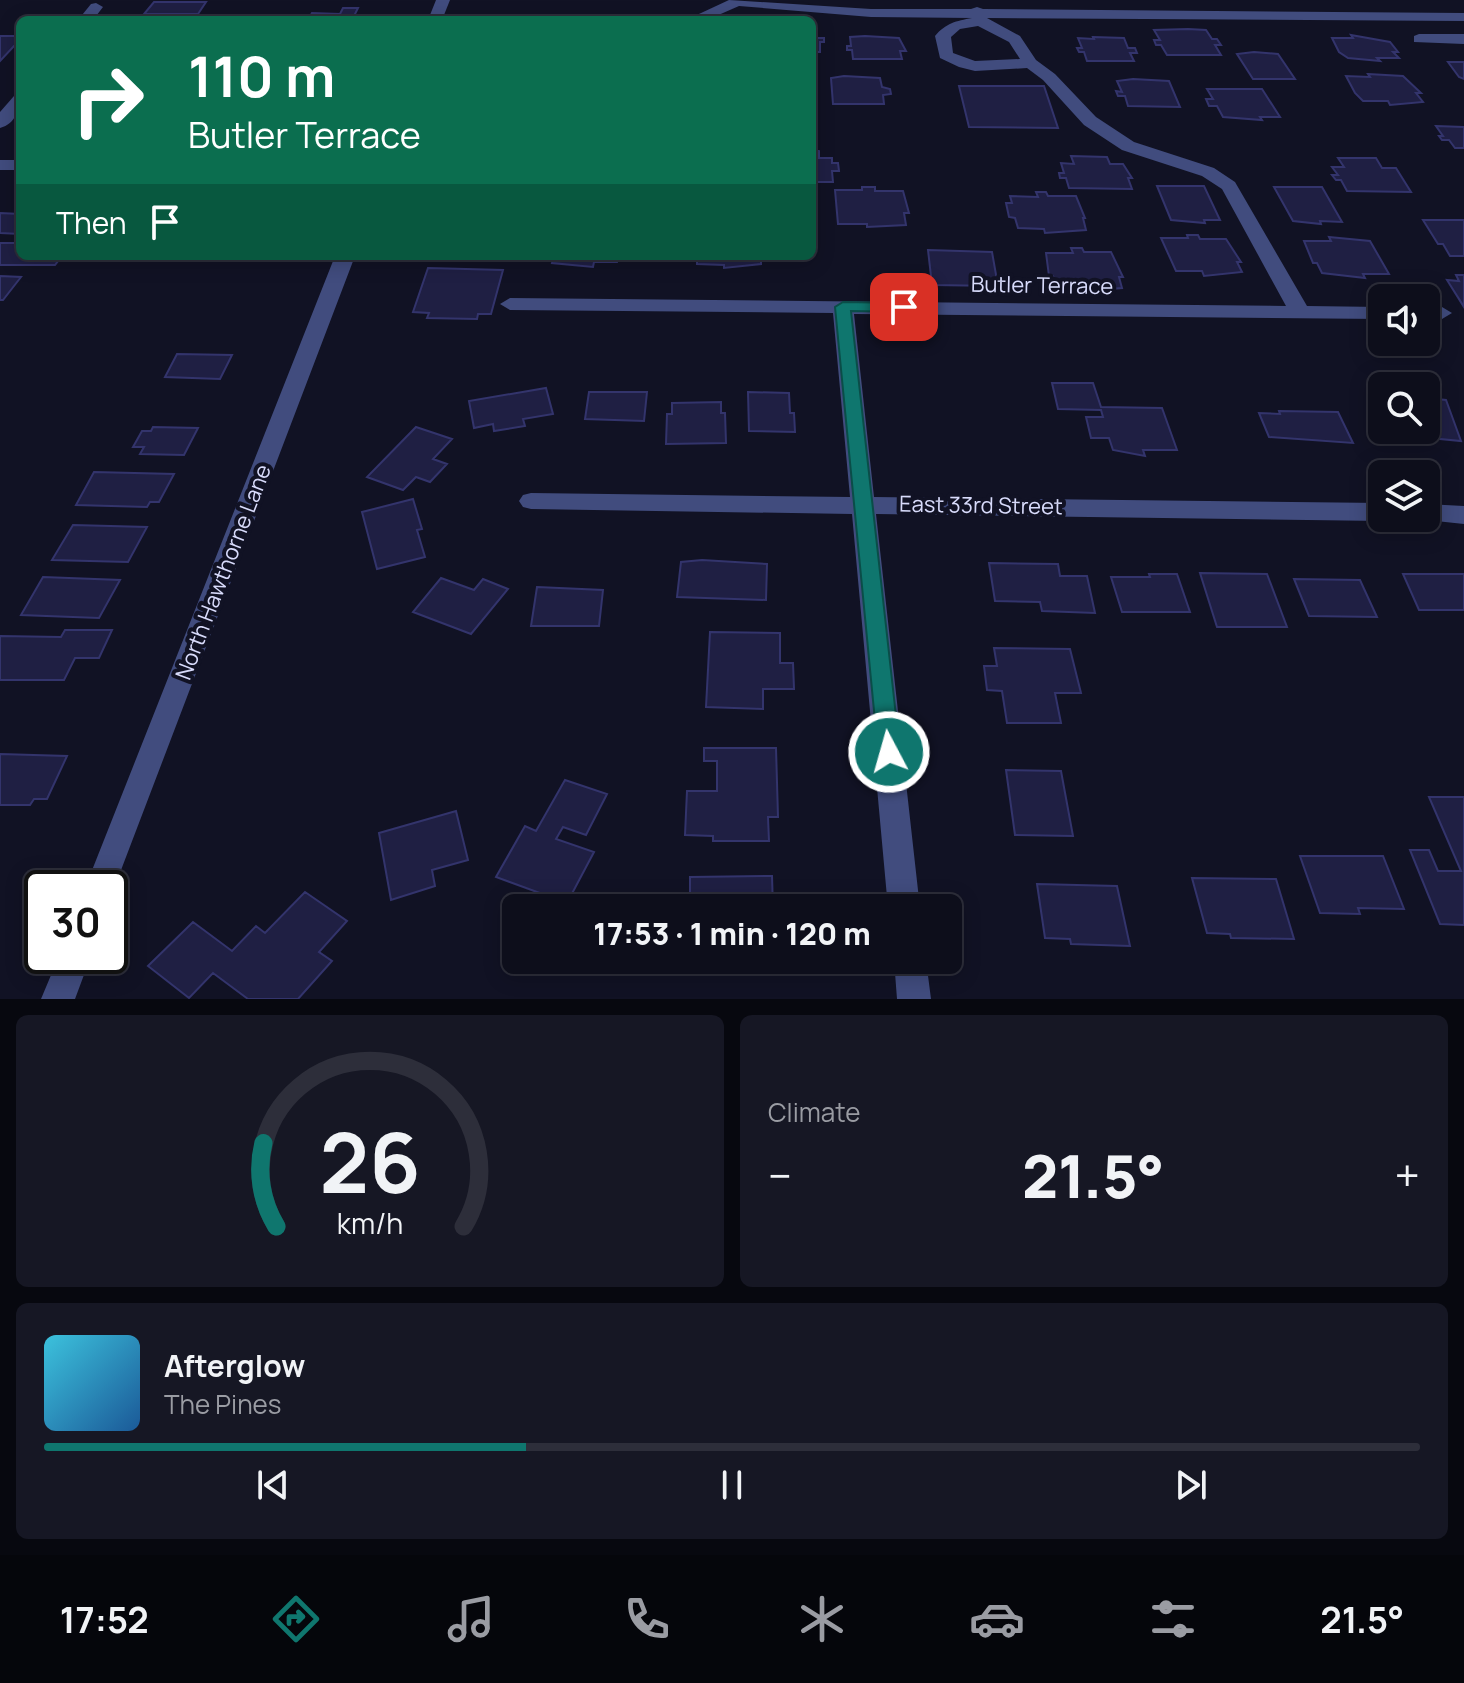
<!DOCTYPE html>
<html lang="en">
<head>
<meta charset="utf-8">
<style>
	body { margin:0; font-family:Manrope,sans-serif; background:#161724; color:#f1f3f6; height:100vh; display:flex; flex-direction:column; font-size:30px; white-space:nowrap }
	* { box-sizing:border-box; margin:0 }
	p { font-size:26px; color:#9a9ca3 }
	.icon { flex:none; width:44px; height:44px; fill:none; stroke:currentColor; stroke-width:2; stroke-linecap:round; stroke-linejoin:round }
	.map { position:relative; height:999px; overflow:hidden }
	.panel { display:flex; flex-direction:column; gap:16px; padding:16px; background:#07080f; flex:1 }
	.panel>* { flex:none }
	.hud { position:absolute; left:16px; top:16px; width:800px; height:244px; border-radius:12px; box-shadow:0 4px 20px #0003,0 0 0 2px #2d2e3a; background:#0b6e4f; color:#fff; overflow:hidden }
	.controls { position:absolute; left:1368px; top:284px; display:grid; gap:16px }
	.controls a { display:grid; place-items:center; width:72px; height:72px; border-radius:12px; background:#0d0e1b; box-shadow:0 4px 20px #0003,0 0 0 2px #2d2e3a; font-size:40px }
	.speed { position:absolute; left:24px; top:870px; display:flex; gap:16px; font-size:40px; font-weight:700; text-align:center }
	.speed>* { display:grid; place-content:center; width:104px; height:104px; border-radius:50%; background:#0d0e1b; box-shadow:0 4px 20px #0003,0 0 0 2px #2d2e3a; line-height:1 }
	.speed .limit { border:4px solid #111; border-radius:12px; background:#fff; color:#111 }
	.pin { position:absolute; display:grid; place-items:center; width:68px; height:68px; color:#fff; margin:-34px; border-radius:16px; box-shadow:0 4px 12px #0006 }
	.me { position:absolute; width:88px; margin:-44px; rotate:354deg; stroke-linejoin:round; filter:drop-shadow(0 0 6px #0008) }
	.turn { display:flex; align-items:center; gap:28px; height:168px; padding:0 40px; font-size:36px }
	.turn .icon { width:104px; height:104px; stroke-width:2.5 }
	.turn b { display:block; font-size:56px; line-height:68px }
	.then { display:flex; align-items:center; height:76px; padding:0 40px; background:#0003; gap:16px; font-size:30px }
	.big { font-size:60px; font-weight:800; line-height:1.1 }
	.panel .widget { flex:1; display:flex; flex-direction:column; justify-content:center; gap:12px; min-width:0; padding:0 28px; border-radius:12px; background:#161724 }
	.panel .dial { align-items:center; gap:0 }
	.dial svg { height:208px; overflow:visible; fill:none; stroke:#2d2e3a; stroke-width:7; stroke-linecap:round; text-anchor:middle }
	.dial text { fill:#f1f3f6; stroke:none }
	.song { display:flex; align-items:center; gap:24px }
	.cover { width:96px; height:96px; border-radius:12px; background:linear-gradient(135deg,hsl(190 70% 55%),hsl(210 70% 35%)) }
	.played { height:8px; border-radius:4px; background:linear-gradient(90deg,#0f766e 35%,#2d2e3a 35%) }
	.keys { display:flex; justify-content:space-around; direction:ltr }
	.heat { display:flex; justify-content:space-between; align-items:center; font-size:44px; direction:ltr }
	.panel .tiles { flex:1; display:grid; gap:16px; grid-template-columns:1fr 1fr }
	.widget:last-child { grid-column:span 2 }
	.trip { position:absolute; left:502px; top:894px; width:460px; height:80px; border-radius:12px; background:#0d0e1b; box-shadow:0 4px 20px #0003,0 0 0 2px #2d2e3a; font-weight:800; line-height:80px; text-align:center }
	.tab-bar { display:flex; height:128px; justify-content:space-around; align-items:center; background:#05060b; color:#9a9ca3 }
	.tab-bar .icon { width:56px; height:56px }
	.tab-bar .selected { color:#0f766e }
	.tab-bar b { font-size:36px; color:#f1f3f6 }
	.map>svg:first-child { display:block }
	.building { fill:#1f1f43; stroke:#33346c; stroke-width:2 }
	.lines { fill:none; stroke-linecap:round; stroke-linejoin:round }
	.minor { fill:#414c7e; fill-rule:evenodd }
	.route { fill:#0f766e; stroke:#0a4d48; stroke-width:2 }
	.labels { text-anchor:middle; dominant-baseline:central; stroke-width:8; stroke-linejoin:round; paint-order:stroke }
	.street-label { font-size:22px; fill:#d8dbfb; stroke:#111224 }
</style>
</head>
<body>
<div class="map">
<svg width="1464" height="999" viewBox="0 0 1464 999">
	<rect width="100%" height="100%" fill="#111224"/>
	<path class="building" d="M 154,2 L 206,2 L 198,14 L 144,14 Z
		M 343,8 L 358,8 L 352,20 L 308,20 L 312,13 L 340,14 Z
		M 812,29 L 816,29 L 817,38 L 824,38 L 824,42 L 820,42 L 820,52 L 812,52 Z
		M 1188,29 L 1206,30 L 1212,39 L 1217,39 L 1221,45 L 1215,45 L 1221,55 L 1167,55 L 1161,45 L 1156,45 L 1154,40 L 1160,40 L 1154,30 Z
		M 1351,35 L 1390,42 L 1398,52 L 1393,52 L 1399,58 L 1377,58 L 1380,61 L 1348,58 L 1339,52 L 1332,38 L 1353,38 Z
		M 0,36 L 20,36 L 20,46 L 14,46 L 0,61 Z
		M 865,36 L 899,38 L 906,51 L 900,51 L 902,59 L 853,59 L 852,50 L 847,50 L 847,46 L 851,46 L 850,37 Z
		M 1093,37 L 1124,38 L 1128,48 L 1135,48 L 1137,53 L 1130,53 L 1134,61 L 1087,61 L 1084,52 L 1079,52 L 1077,48 L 1082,48 L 1078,38 L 1094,39 Z
		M 1254,52 L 1278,54 L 1295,79 L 1253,79 L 1237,54 Z
		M 1448,62 L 1464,62 L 1464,79 L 1459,77 Z
		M 1368,74 L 1403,76 L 1421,93 L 1416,93 L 1423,102 L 1390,105 L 1388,101 L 1363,101 L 1355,93 L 1346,76 L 1370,77 Z
		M 844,76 L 880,78 L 882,87 L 890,89 L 891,94 L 883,95 L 884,104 L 833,104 L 831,78 Z
		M 1133,79 L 1169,81 L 1180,107 L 1128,106 L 1125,96 L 1118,96 L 1116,91 L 1122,92 L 1117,81 Z
		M 959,86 L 1044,86 L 1058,128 L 969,127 Z
		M 1207,89 L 1262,89 L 1280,117 L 1260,117 L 1262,120 L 1223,117 L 1217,106 L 1209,106 L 1206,99 L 1213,99 Z
		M 1436,126 L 1464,127 L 1464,148 L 1455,148 L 1449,140 L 1442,140 L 1439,136 L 1443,136 Z
		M 812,150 L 819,151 L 819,158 L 832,158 L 832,163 L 838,163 L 839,171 L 832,171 L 833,182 L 812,182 Z
		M 1071,156 L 1107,157 L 1110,164 L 1123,164 L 1132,178 L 1128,178 L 1132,189 L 1069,188 L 1066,178 L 1060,178 L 1059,173 L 1064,173 L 1061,163 L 1074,164 Z
		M 1338,158 L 1376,158 L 1382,168 L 1396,168 L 1411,192 L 1347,191 L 1341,180 L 1336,180 L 1332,175 L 1338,175 L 1332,167 L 1344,167 Z
		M 1157,186 L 1204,186 L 1220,220 L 1204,220 L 1205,223 L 1171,220 Z
		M 862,187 L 875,187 L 875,191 L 903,191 L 909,213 L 904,213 L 906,225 L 867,227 L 867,224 L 838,224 L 835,190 L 862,190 Z
		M 1274,187 L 1322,187 L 1342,222 L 1320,221 L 1321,224 L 1293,221 Z
		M 1036,192 L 1046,192 L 1048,196 L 1076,196 L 1085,218 L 1083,218 L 1086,230 L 1045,233 L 1044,229 L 1018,228 L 1015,218 L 1009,217 L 1006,203 L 1012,203 L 1010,196 L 1038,197 Z
		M 0,213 L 20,214 L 20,234 L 0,233 Z
		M 1423,220 L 1464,220 L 1464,256 L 1450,256 L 1443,244 L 1438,244 Z
		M 1187,235 L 1198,235 L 1200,239 L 1226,239 L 1241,262 L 1237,262 L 1242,272 L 1204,276 L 1202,271 L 1176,271 L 1161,238 L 1188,238 Z
		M 1329,237 L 1370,241 L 1389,274 L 1363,274 L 1365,278 L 1322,273 L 1317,263 L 1313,263 L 1304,241 L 1331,241 Z
		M 0,243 L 20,243 L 20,256 L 62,256 L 55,265 L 0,265 Z
		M 1071,248 L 1082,248 L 1084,252 L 1111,252 L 1123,277 L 1119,277 L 1122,288 L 1083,291 L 1082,286 L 1056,286 L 1053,276 L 1049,276 L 1046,253 L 1073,253 Z
		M 928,250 L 992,252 L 998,286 L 932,285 Z
		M 554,256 L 618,256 L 617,262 L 594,262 L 593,267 L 552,263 Z
		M 697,256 L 761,256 L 761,264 L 724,268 L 724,265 L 697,264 Z
		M 428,268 L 503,270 L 491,314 L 478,314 L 477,319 L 427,318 L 429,313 L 413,312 Z
		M 1456,275 L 1464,275 L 1464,307 L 1447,280 L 1459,281 Z
		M 0,276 L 21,277 L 3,300 L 0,300 Z
		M 177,354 L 232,355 L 220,379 L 165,377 Z
		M 1052,383 L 1093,383 L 1101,407 L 1162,408 L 1177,450 L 1143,450 L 1145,456 L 1113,450 L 1109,438 L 1091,438 L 1086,417 L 1103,417 L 1101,410 L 1058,409 Z
		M 546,388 L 553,414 L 523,419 L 525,426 L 494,431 L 493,424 L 474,428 L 469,401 Z
		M 589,392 L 647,392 L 644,421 L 585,419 Z
		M 748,392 L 789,393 L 790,413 L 794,413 L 795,432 L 749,431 Z
		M 1426,398 L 1446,400 L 1461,441 L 1379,433 L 1371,406 L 1382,407 L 1382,430 L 1426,430 Z
		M 721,402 L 721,413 L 725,413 L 726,443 L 666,444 L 667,414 L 672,414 L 672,403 Z
		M 1279,411 L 1338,412 L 1353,443 L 1269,437 L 1259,413 L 1280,414 Z
		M 153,427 L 198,428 L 184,455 L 140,454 L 144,447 L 133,447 L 142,431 L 151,431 Z
		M 416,427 L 452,439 L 433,459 L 447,464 L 430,482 L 416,477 L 403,490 L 367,477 Z
		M 94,472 L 174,474 L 159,502 L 150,502 L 147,507 L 76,505 Z
		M 413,499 L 422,529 L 417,530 L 425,557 L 377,569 L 362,512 Z
		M 73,525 L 147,527 L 128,562 L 52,560 Z
		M 702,560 L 767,564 L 766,600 L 677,597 L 681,562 Z
		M 989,563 L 1058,564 L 1060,576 L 1087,576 L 1095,613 L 1042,611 L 1040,602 L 995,601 Z
		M 1200,573 L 1267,574 L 1287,627 L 1217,627 Z
		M 1149,574 L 1177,574 L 1190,612 L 1122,612 L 1111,577 L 1150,577 Z
		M 1403,574 L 1464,574 L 1464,610 L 1419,610 Z
		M 43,577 L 120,580 L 99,618 L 21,615 Z
		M 441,578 L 474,590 L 483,579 L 508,589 L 471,634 L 413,612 Z
		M 1294,579 L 1360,580 L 1377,617 L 1309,616 Z
		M 537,587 L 603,590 L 599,626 L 531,626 Z
		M 65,630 L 112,630 L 99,658 L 75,658 L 64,680 L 0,680 L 0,636 L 61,637 Z
		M 710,632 L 780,633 L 780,663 L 793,663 L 794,689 L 763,689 L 763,709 L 706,707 Z
		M 994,648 L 1070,649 L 1081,693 L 1055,693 L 1061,723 L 1007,723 L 1002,691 L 987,690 L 984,666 L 997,666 Z
		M 704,748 L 776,748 L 778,817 L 768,817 L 769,841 L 713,841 L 713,836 L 685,835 L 687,791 L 717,791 L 717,761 L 704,761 Z
		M 0,754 L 67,756 L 47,799 L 34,799 L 30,805 L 0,805 Z
		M 1006,770 L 1061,771 L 1073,836 L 1015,835 Z
		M 565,780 L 607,794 L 586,835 L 563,827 L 556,839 L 594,852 L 567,903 L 496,877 L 525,826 L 536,831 Z
		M 1429,797 L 1464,797 L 1464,925 L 1440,924 L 1410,850 L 1429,850 L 1438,871 L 1461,871 Z
		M 456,811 L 468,860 L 432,870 L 435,886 L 391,900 L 379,833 Z
		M 1300,856 L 1383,856 L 1404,909 L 1358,908 L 1360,914 L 1320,913 Z
		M 772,876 L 773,908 L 690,908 L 690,877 Z
		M 1192,878 L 1276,879 L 1294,939 L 1231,938 L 1230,934 L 1207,933 Z
		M 1037,884 L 1117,886 L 1130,946 L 1071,944 L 1070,939 L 1045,938 Z
		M 305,892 L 347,921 L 319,952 L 332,961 L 298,999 L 248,999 L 213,973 L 189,998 L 148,966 L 193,922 L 232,951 L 256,926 L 265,933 Z"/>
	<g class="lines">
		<path class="minor" d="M 436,0 L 450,0 L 442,20 L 428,20 Z
			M 729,0 L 871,9 L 971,9 L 977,7 L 983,9 L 1464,13 L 1464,21 L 987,18 L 1020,36 L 1036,60 L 1055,74 L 1096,117 L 1134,142 L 1214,168 L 1235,182 L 1307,306 L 1382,307 L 1382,319 L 854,314 L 874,497 L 1382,503 L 1382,518 L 1391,518 L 1382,521 L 876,514 L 920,908 L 888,908 L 852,514 L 531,509 L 523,507 L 519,501 L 523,495 L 531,493 L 850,497 L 833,313 L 510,310 L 500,304 L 510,298 L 1286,306 L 1222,189 L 1202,176 L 1122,150 L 1084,125 L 1043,80 L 1027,68 L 975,71 L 959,67 L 940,58 L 935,36 C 946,23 956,21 972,18 L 871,17 L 739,6 L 707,20 L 686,20 ZM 978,26 L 1009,42 L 1020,59 L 975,61 L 953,53 L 951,37 L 960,29 Z
			M 96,3 L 103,7 L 93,20 L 78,20 L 91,4 Z
			M 513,15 L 661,16 L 668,20 L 506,20 Z
			M 1419,34 L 1464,34 L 1464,44 L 1414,42 L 1414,36 Z
			M 20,94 C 20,108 16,124 0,128 L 0,112 L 14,96 Z
			M 0,160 L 20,160 L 20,170 L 0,170 Z
			M 335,256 L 355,256 L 110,899 L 110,888 L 85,888 Z
			M 1426,307 L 1442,307 L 1452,313 L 1442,319 L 1426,319 Z
			M 1426,504 L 1464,506 L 1464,524 L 1417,519 L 1426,518 Z
			M 59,956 L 91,956 L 75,999 L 41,999 Z
			M 894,960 L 926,960 L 931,999 L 897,999 Z"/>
	</g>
	<path class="route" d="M 843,302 L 904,303 L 912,307 L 904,312 L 851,311 L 900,752 L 896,759 L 889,761 L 881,759 L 878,752 L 835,307 Z"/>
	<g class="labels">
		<g class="street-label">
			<text transform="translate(1042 285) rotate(1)">Butler Terrace</text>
			<text transform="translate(981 505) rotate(1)">East 33rd Street</text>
			<text transform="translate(223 572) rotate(-69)">North Hawthorne Lane</text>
		</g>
	</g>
</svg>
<div class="controls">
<a><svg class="icon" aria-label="sound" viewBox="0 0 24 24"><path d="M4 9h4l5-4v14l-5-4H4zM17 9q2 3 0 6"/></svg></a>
<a><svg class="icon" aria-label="search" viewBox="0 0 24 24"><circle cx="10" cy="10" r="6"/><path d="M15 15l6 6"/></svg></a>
<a><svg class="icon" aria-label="layers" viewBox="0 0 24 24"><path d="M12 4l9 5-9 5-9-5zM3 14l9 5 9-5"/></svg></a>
</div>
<div class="speed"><div class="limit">30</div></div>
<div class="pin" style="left:904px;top:307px;background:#d93025"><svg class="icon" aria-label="arrive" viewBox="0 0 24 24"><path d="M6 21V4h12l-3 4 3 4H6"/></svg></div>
<svg class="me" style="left:889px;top:752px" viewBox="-20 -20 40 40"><circle r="17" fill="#0f766e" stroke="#fff" stroke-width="3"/><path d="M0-11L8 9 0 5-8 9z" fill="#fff"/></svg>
<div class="trip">17:53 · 1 min · 120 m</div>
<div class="hud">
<div class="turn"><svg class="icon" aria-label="right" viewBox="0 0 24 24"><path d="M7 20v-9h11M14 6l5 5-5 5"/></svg><div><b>110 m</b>Butler Terrace</div></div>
<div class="then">Then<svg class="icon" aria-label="arrive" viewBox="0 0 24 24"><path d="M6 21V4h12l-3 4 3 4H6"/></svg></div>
</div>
</div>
<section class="panel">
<div class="tiles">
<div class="widget dial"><svg viewBox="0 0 100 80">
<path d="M14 69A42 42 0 1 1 86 69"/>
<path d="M14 69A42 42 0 0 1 9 37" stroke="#0f766e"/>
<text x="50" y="56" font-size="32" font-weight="700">26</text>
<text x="50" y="72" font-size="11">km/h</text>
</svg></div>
<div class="widget"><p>Climate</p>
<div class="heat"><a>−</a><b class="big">21.5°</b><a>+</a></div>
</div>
<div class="widget">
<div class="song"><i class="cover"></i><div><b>Afterglow</b><p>The Pines</p></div></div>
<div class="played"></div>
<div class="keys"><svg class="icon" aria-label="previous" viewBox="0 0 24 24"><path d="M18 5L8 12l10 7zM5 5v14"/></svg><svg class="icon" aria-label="pause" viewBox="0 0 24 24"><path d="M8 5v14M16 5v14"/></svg><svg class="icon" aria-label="next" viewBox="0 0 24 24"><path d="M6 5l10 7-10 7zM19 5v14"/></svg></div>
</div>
</div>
</section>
<nav class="tab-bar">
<b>17:52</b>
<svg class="icon selected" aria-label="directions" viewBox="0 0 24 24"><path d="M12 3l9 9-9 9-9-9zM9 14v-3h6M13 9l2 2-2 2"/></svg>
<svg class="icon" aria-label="music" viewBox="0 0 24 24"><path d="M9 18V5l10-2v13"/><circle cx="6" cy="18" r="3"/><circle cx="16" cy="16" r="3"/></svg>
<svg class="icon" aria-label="phone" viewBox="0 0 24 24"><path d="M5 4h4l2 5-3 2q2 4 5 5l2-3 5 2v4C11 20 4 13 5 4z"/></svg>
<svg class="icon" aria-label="climate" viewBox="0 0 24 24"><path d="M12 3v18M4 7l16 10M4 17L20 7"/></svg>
<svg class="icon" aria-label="car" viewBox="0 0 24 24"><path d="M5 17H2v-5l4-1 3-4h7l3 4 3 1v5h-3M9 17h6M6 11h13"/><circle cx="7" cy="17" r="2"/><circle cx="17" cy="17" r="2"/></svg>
<svg class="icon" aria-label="filters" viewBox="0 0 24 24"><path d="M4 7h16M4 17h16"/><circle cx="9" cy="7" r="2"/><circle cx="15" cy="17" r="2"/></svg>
<b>21.5°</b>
</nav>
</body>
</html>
